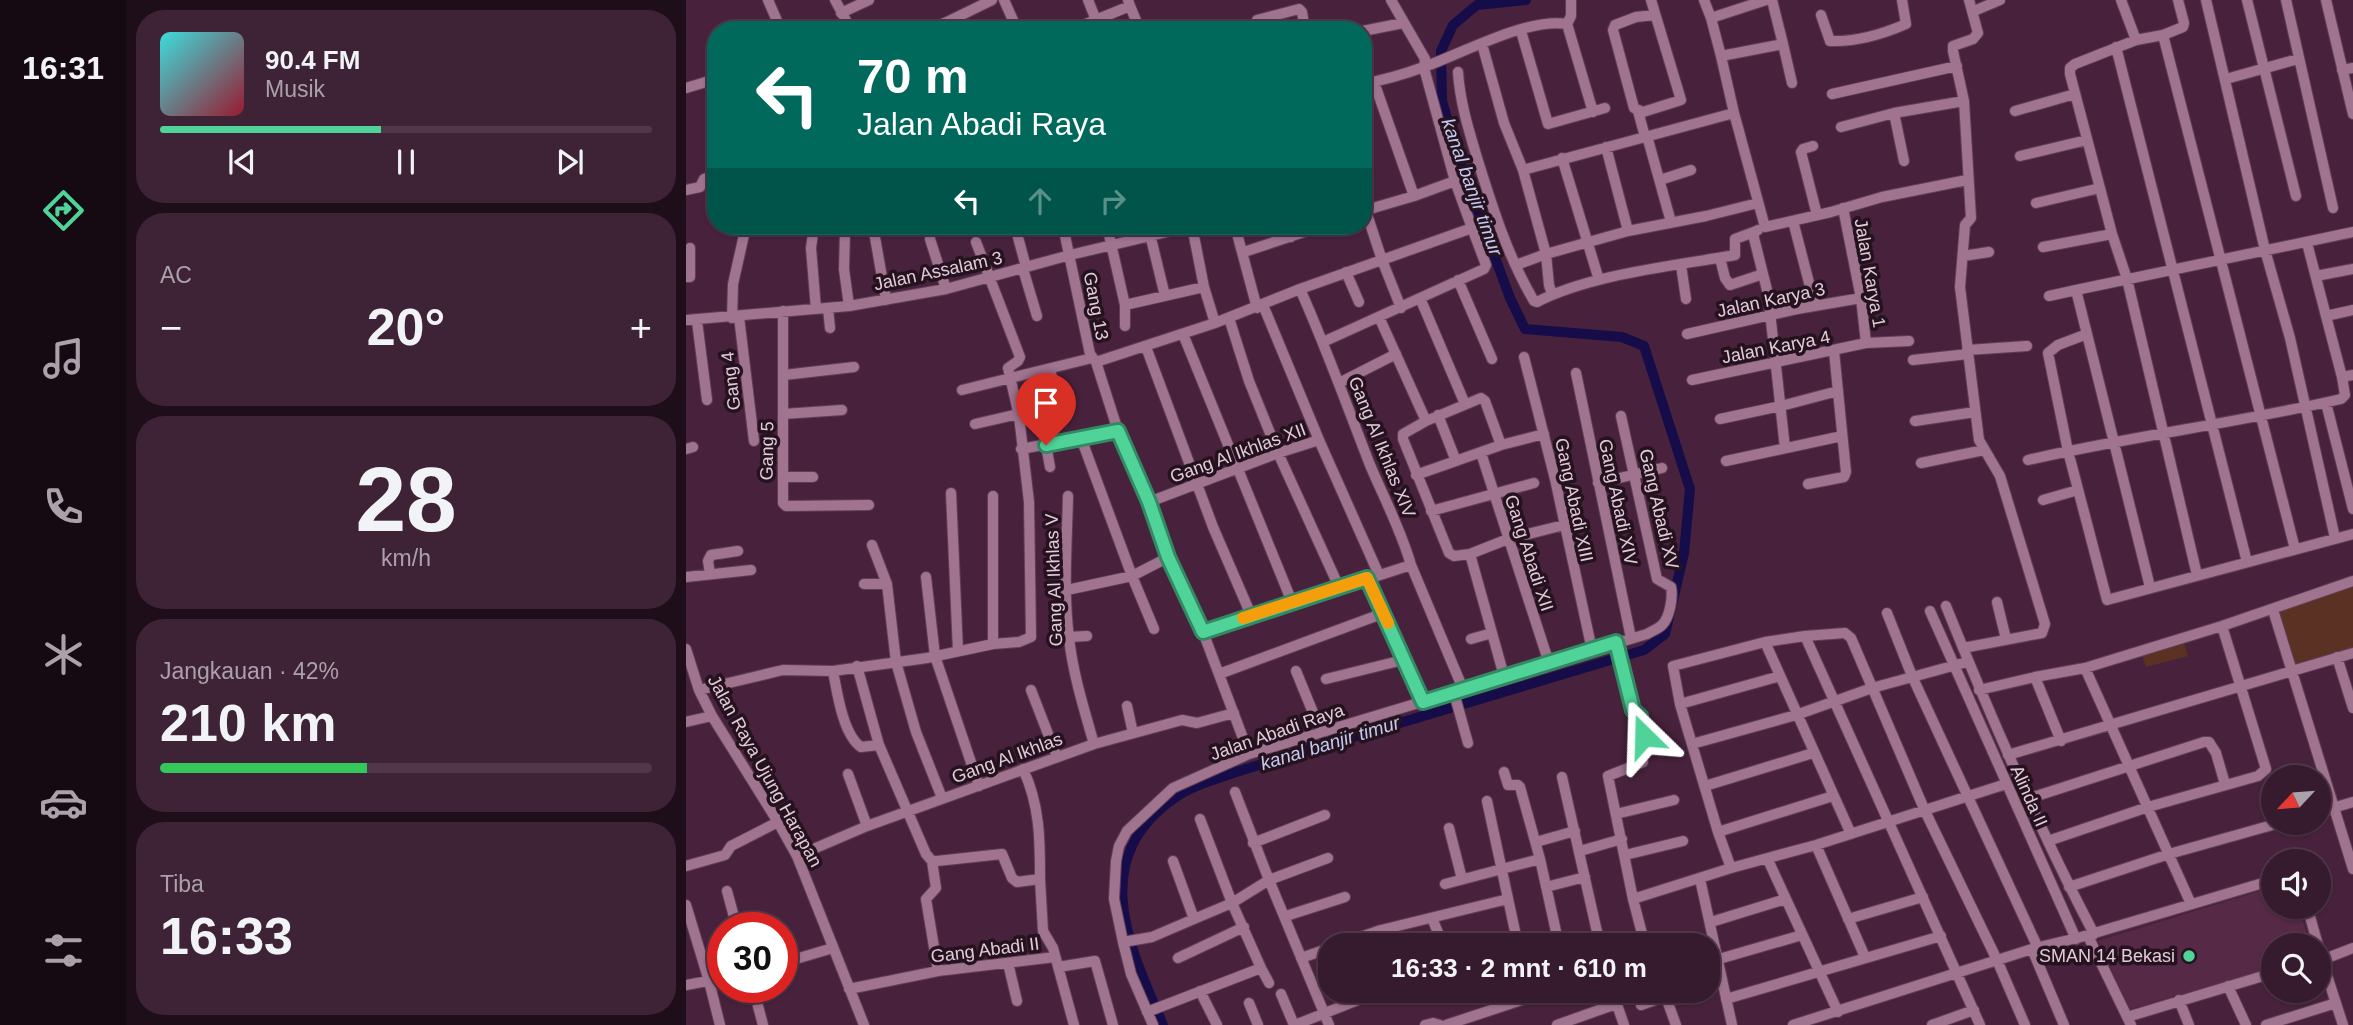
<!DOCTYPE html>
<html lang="id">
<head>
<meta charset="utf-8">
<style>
	body { margin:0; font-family:Arial,sans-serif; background:#3d2335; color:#f1f3f6; height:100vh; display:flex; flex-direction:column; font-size:26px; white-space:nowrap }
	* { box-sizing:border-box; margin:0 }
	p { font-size:23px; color:#aaa1aa }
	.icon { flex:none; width:38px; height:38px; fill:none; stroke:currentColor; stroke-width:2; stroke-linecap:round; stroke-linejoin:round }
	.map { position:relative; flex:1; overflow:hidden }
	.side { display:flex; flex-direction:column; gap:10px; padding:10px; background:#1e0e19; width:560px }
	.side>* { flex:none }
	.banner { position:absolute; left:21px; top:21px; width:665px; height:214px; border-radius:28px; box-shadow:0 2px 5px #0004,0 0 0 2px #503849; background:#00695c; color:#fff; overflow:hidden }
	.needle { width:46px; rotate:244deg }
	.fabs { position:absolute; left:1575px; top:765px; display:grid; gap:14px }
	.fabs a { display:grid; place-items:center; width:70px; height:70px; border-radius:50%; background:#361a2d; box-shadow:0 2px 5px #0004,0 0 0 2px #503849; font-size:35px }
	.speed { position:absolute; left:21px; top:912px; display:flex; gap:14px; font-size:35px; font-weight:700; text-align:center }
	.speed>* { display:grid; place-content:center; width:91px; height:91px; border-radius:50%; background:#361a2d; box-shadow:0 2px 5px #0004,0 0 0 2px #503849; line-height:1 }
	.speed .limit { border:10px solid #d22; background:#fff; color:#111 }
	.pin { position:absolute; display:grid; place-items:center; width:60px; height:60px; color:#fff; margin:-72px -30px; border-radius:50% 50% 50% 0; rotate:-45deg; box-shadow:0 0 7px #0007 }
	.pin .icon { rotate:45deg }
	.me { position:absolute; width:77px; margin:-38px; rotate:338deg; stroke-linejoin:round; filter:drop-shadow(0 0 5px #0008) }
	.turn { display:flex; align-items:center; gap:24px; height:147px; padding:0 35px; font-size:32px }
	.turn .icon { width:91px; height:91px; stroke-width:2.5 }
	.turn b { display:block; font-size:49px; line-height:60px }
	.lanes { display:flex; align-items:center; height:66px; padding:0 35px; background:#0003; justify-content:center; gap:35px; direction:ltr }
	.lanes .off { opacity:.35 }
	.big { font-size:52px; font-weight:700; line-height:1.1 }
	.side .card { flex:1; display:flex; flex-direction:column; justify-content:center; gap:10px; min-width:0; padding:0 24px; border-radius:28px; background:#3d2335 }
	.side .dial { align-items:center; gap:0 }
	.dial b { font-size:91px; line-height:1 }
	.song { display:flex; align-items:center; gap:21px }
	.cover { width:84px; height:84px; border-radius:10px; background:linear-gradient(135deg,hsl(180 70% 55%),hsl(350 70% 35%)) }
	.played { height:7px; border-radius:4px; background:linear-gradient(90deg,#4fd399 45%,#503849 45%) }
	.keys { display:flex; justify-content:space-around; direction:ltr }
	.heat { display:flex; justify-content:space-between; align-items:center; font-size:38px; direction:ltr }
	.charge { height:10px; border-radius:5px; background:linear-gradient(90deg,#34c759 42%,#503849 0) }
	.trip { position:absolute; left:632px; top:933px; width:402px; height:70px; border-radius:28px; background:#361a2d; box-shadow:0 2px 5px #0004,0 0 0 2px #503849; font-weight:700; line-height:70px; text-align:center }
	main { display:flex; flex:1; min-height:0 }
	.tabs { display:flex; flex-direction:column; width:126px; justify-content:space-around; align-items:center; background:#160a12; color:#aaa1aa }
	.tabs .icon { width:49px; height:49px }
	.tabs .current { color:#4fd399 }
	.tabs b { font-size:32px; color:#f1f3f6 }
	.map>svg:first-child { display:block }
	.built { fill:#562947 }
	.green { fill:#5a3122 }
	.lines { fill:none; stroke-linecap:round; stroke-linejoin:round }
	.canal { stroke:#160c49; stroke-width:10 }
	.minor-casing { stroke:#603f56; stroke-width:12 }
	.minor { stroke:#a0738f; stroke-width:10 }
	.route-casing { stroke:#338963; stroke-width:18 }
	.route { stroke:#4fd399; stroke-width:12 }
	.slow { stroke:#f59e0b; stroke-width:12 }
	.poi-dot { fill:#4fd399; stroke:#24131e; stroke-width:2.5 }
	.labels { text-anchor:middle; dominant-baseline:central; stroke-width:7; stroke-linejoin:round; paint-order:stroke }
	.street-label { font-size:18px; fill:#e4cbda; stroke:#24131e }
	.poi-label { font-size:18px; fill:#e4cbda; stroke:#24131e; text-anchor:end }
	.water-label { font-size:19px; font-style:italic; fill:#c6c9f0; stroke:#24131e }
</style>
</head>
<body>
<main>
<nav class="tabs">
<b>16:31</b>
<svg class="icon current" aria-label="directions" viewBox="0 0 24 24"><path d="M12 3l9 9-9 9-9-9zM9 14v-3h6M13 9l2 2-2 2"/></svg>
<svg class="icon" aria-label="music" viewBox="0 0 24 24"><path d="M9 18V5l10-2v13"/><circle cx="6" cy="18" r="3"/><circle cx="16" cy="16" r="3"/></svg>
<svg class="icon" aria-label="phone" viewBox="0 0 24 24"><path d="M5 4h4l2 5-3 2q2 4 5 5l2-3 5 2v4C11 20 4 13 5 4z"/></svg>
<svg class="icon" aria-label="climate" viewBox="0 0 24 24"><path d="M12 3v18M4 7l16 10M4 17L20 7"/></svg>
<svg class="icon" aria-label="car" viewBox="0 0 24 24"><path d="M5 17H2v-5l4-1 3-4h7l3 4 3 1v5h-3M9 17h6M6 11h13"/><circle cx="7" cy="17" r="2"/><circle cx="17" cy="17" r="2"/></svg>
<svg class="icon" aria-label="filters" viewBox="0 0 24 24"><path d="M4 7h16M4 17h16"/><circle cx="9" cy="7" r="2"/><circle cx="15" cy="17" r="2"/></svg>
</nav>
<section class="side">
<div class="card">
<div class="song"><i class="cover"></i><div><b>90.4 FM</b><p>Musik</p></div></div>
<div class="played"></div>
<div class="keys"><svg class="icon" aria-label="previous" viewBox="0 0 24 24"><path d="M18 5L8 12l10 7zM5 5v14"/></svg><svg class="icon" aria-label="pause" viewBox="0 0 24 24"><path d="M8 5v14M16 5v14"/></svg><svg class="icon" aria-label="next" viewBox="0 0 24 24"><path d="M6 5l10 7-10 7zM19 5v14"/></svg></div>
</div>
<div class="card"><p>AC</p>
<div class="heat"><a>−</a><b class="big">20°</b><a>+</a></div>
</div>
<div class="card dial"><b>28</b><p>km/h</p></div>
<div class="card"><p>Jangkauan · 42%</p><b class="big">210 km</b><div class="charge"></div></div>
<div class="card"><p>Tiba</p><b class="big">16:33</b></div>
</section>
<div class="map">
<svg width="1667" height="1025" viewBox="0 0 1667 1025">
	<rect width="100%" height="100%" fill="#48223c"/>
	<path class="built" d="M 1587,887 L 1587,906 L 1612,907 L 1625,945 L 1587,945 L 1587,968 L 1444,1009 L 1412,941 Z"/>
	<path class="green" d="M 1667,585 L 1667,651 L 1607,669 L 1589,611 Z
		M 1498,643 L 1502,656 L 1460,667 L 1456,655 Z"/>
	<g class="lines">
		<path class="canal" d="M 477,1025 C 443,945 400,859 490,797 C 507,785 531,779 550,772 L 958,650 L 979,634 L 998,553 L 1004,489 L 958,346 L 936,337 L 839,329 L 824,298 L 774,163 L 756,101 L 755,51 L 767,25 L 791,5 L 840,0"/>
		<g class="minor-casing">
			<path id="minor" d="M 82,0 L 95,30
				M 149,0 L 163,26
				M 318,0 L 330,27
				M 402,0 L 414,30
				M 965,0 L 995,100 L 957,112 L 948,108 L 927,30 L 929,25 L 950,17 L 969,15
				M 1018,0 L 1025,18
				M 1435,0 L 1450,40
				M 1492,0 L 1498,23 L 1497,27 L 1477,35 L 1450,40 L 1389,64 L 1384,68 L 1384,74 L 1426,234 L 1441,279 L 1511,575
				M 1520,0 L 1579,250 L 1604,338 L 1649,538
				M 1561,0 L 1610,196
				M 1600,0 L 1647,208
				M 1640,0 L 1667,114
				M 444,6 L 454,30
				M 1288,11 L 1314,0
				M 155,13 L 183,0
				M 1135,15 L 1144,41 C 1169,42 1197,34 1220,24 L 1216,0
				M 571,20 L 613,9 L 616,12 L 619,30
				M 261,22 L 306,0
				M 881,24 L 907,112
				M 241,30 L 261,22 L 264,30
				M 385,30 L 444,6 L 442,0
				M 677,31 L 717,23
				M 835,31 L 862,124 L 919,108
				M 1477,35 L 1609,549
				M 796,44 L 818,123 L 837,170 L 860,254 L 863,285 L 866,294
				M 1097,44 L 1106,83
				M 1430,47 L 1561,562
				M 1035,56 L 1025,18 L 1080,0
				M 1656,70 L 1667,68
				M 772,72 C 774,103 783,131 792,161 C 807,209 822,257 848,301 L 851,302 C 905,274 989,266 1049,255 L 1049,239 L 1068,232
				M 1540,79 L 1612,59
				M 677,84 C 697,80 716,75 735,68 C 776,54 838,18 881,24 L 885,16 L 885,0
				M 0,88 L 30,79
				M 1146,94 L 1271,66
				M 952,111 L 959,137
				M 1329,111 L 1389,94
				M 1048,113 L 1035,56 L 1097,44 L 1086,0
				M 1208,113 L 1218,161
				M 1155,127 L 1208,113 L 1278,101
				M 961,136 L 985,222
				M 1127,146 L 1117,149 L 1115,152 L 1131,215
				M 920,147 L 942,231
				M 1334,156 L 1401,140
				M 876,158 L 913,280
				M 837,170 L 1048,113 L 1079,227 L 1145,212 L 1196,197 L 1281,180
				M 974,180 L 1005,170
				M 0,190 L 14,187 L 18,179 L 30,175
				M 728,196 L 769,181
				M 677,202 L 696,260 L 715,308
				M 1350,203 L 1414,188
				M 1157,208 L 1175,298 L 1180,343
				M 677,211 L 728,196 L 688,82
				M 1107,221 L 1129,306
				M 128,226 L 125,248 L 130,309
				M 187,226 L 200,300
				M 329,226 L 340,267
				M 377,226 L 404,354 L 410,362
				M 421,226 L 439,305 L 439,326
				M 462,226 L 479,296
				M 506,226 L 518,287 L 529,323
				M 549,226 L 571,308
				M 601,226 L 605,237
				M 1072,230 L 1068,232 L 1068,238 L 1082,294 L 1099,448
				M 159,232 L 158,269 L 163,306
				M 244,239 L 260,289
				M 1621,243 L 1640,316 L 1667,310
				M 1357,247 L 1426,234
				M 558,252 L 636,226
				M 1277,256 L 1303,252
				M 1034,258 L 1039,278 L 1044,285 L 1077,274
				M 830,265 L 860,254 L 942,231 L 1020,216 L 1072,203
				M 995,265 L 1000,299
				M 337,269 L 351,316
				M 660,272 L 673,302
				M 1630,276 L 1667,269
				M 0,277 L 4,277 L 4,248
				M 772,280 L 806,359
				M 614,289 C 640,347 661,406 684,465 C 698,498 715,530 725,565 L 777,689
				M 1363,296 L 1390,290
				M 734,298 L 779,404
				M 439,305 L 518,287
				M 577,305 L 633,440
				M 142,308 L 144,328
				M 97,311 L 97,503 L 100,506 L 183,505
				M 1640,316 L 1656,377
				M 53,317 L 68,441
				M 693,317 L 740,421
				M 46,318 L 47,284 L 60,226
				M 543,318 L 563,381 L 592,453 L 653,587
				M 0,320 L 163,306 L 260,289 L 384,255 L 506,226
				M 11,321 L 21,400
				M 497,334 L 606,602
				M 1001,334 L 1111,309 L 1175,298
				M 1401,334 L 1372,345 L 1362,353 L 1382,451 L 1421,600 L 1667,534
				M 637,342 L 798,269 L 800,265 L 786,228
				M 460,347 L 527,527 L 565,615
				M 1281,350 L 1341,346
				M 838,357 L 869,479 L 906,650
				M 1227,360 L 1282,354
				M 410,362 L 529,323 L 614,289 L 786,228 L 769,181 L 738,68 L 739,59 L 705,0
				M 410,362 L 432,431 L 463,502 L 483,557 L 517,632 L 563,754
				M 364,369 L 374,413
				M 890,373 L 945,638
				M 98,375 L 168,367
				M 1006,380 L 1180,343 L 1223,341
				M 653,383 L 710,354
				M 276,390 L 406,358
				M 1640,403 L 1667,509
				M 97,414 L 156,410
				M 752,415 L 770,461
				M 1034,419 L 1095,406 L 1152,391
				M 1229,421 L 1289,412
				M 289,424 L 332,414
				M 395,438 L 446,576 L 468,629
				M 360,445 L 364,467
				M 815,445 L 799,401 L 795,398 L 740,421 L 717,434 L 717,439 L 763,553 L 768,556 L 784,554 L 822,539 L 878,525
				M 0,449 L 7,447
				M 335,449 L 432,431
				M 795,453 L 863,663
				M 1342,460 C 1446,436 1551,423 1655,399 L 1659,395 L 1656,377 L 1667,375
				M 1040,461 L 1156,436
				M 1235,463 L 1298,450
				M 730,475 L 815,445 L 858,434
				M 97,477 L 127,477
				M 912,483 L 976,468
				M 1122,484 L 1158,477 L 1160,472 L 1148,351
				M 265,493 L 272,651
				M 307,496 L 307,644
				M 382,496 C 381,543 377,591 383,638 C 387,674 398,709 408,744
				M 1357,500 L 1392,490
				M 463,502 L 592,453 L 633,440 L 693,575
				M 745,511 L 848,483
				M 186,545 L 201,584
				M 784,554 L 818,676
				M 24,574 L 22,561 L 25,555 L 52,551
				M 0,577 L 65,570
				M 240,577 L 249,656 L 293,786
				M 681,578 L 737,702
				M 178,584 L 201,584 L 210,662 L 230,732 L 256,798
				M 1464,587 L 1390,290 L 1667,232
				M 381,590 L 446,576 L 483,557
				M 1311,602 L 1320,639
				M 1260,606 C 1305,718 1352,827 1408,934
				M 1587,610 L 1667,869
				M 1244,611 L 1390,939
				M 1201,613 L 1226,676 L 1352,948
				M 517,632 L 725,565
				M 1119,636 L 1294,1025
				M 383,637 L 401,636
				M 785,639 L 806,633
				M 931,642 L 947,710 L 954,716 L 958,735
				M 1079,642 L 1165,834
				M 1277,648 L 1356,633 L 1359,624 L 1314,476 L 1293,440 L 1274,287 L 1279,225 L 1285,218 L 1278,101 L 1267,51 L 1267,46 L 1287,39 L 1292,33 L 1283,0
				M 0,649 L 13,690 L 26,716 L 92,822 L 111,856 L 178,1025
				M 1651,657 L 1667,708
				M 171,666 L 193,745 L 240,854 L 246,861 L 251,861 L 316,854 L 326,878 L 331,882 L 354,879 L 357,931 L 367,948 L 388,1025
				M 1399,668 L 1505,904
				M 147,671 C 151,692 157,735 175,747 L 193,745
				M 610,671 L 635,732
				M 533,674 L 698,613
				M 1349,677 L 1375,741
				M 640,679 L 717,660
				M 13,690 L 97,670 L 147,671 L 241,658 L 307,644 L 333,642 L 345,637 L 343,502 L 333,416 L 322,368 L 332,361 L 334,357 L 290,242
				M 345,690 L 371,757
				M 1293,690 L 1349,677 L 1399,668 L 1536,626 L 1667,581
				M 768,693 L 782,743
				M 994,704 L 1094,676
				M 441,706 L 447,733
				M 0,722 L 26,716
				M 1006,744 L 1110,715 L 1186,688 L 1281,662
				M 1322,755 L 1667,653
				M 957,762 L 922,776 L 947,899 L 959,945
				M 337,769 C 354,805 354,840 354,879
				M 162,774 L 181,826
				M 876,777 L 914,945
				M 1019,786 L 1127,753
				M 549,792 L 583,880 L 642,858
				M 1341,799 L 1518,742 L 1523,742 L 1530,753 L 1539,784
				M 801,801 L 832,945
				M 1633,812 L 1667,802
				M 930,814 L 988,800
				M 763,828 L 776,879
				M 1032,832 L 1147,796
				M 1362,841 L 1462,807 L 1572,776 L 1580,769 L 1536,626
				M 850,842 L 889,831
				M 567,843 L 639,815
				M 1130,845 L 1179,957
				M 894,851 L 936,839
				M 939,855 L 997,841
				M 111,856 L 181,826 L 408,744 L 496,720 L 511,723 L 548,713
				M 854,859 L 873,945
				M 1082,860 L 1152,1012
				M 246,861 L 250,888 L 240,899 L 252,971
				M 487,861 L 508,919
				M 0,866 L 39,855 L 45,846 L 92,822
				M 1045,868 L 1032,832 L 994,704 L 987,666 L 1079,642 L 1119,636 L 1159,633 L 1165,638 L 1239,811 L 1311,960 L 1339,1025
				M 1014,879 L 1046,1025
				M 759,884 L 854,859 L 834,787 L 832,785 L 822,785 L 818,772
				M 860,887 L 899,877
				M 1383,887 L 1483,854 L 1597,822
				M 41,891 L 51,928
				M 947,899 L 1045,868 L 1130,845 L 1320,784
				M 0,905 L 23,981 L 34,1025
				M 1621,906 L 1632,945
				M 600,916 L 659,897
				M 746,918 L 757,945
				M 1162,919 L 1237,897
				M 1025,922 L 1100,899
				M 705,928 L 712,945
				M 1402,936 L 1445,1025
				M 437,942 L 466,937 L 508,919 L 546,903 L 583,880 L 643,1025
				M 651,945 L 695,930 L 822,899
				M 1346,949 L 1378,1025
				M 492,958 L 558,927
				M 615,958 L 644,948
				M 1033,959 L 1116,935
				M 96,963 L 147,948
				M 322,963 L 331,1001
				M 372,967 L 409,961 L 427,1025
				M 575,968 L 583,983
				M 0,985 L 37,978
				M 1542,986 L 1560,1025
				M 67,987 L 77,1025
				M 163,989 L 252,971 L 369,957
				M 926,990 L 938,1025
				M 514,991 L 531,1025
				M 978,992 L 990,1025
				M 595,994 L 608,1025
				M 1040,999 L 1255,936
				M 1493,1000 L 1503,1025
				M 563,1003 L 572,1025
				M 955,1005 L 989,993 L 1009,991
				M 461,1012 L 575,968 L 546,903 L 514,819
				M 1441,1017 L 1587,973
				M 467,1025 L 445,974 L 437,942 L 428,899 L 430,861 L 433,846 L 441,831 L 487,788 L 563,754 L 961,634 C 966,631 972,629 976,625 C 984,617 987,597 985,587 L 971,579 L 935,416
				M 609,1025 L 697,990
				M 739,1025 L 747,1023 L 754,1025
				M 760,1025 L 866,990
				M 871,1025 L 930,1004
				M 1107,1025 L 1346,949 L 1395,937 L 1587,880
				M 1246,1025 L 1288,1010
				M 1580,1025 L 1650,1003
				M 1657,1025 L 1636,960 L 1667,948"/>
		</g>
		<use href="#minor" class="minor"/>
	</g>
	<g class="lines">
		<g class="route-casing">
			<path id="route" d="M 360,445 L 432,431 L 463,502 L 482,557 L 517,632 L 681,578 L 737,702 L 930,642 L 947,710 L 954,716 L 958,736"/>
		</g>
		<use href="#route" class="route"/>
		<path class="slow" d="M 557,618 L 681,578 L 702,623"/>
	</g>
	<circle class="poi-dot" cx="1503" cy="956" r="7"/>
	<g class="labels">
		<g class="street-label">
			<text transform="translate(252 271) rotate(-12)">Jalan Assalam 3</text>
			<text transform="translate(1184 273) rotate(80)">Jalan Karya 1</text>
			<text transform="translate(1085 300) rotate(-12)">Jalan Karya 3</text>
			<text transform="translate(410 306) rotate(79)">Gang 13</text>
			<text transform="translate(1090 347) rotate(-11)">Jalan Karya 4</text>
			<text transform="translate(45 381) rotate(-97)">Gang 4</text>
			<text transform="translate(696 447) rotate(68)">Gang Al Ikhlas XIV</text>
			<text transform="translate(81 451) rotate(-89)">Gang 5</text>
			<text transform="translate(552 453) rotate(-20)">Gang Al Ikhlas XII</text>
			<text transform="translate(888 500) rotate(78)">Gang Abadi XIII</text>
			<text transform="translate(932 502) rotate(78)">Gang Abadi XIV</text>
			<text transform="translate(973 509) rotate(77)">Gang Abadi XV</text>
			<text transform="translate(843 553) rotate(72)">Gang Abadi XII</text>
			<text transform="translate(368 580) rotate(-92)">Gang Al Ikhlas V</text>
			<text transform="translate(591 732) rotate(-19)">Jalan Abadi Raya</text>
			<text transform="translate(321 758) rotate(-20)">Gang Al Ikhlas</text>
			<text transform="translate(79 771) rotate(61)">Jalan Raya Ujung Harapan</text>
			<text transform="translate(1343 796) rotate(66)">Alinda II</text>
			<text transform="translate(299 950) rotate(-7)">Gang Abadi II</text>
		</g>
		<g class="poi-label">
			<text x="1489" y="956">SMAN 14 Bekasi</text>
		</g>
		<g class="water-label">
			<text transform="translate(786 187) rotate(70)">kanal banjir timur</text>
			<text transform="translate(644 743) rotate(-17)">kanal banjir timur</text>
		</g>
	</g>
</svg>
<div class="fabs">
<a><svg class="needle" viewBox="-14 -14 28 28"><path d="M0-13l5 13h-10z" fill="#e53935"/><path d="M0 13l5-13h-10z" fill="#aaa1aa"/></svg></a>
<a><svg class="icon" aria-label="sound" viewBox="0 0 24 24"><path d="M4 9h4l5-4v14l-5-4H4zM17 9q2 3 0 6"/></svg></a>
<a><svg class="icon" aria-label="search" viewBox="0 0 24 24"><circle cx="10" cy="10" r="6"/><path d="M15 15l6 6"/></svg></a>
</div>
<div class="speed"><div class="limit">30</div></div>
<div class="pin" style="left:360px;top:445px;background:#d93025"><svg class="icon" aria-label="arrive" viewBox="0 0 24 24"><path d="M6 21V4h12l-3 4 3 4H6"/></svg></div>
<svg class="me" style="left:958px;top:736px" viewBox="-20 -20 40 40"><path d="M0-17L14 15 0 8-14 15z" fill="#4fd399" stroke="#fff" stroke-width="4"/></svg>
<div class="trip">16:33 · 2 mnt · 610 m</div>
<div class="banner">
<div class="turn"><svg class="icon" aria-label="left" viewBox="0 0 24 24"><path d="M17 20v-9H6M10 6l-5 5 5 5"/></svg><div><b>70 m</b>Jalan Abadi Raya</div></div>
<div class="lanes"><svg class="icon" aria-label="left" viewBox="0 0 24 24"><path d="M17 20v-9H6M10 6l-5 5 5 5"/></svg><svg class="icon off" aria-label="ahead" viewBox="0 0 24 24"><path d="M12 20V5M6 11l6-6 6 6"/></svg><svg class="icon off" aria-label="right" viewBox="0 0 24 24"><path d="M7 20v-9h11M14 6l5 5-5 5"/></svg></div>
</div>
</div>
</main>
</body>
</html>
